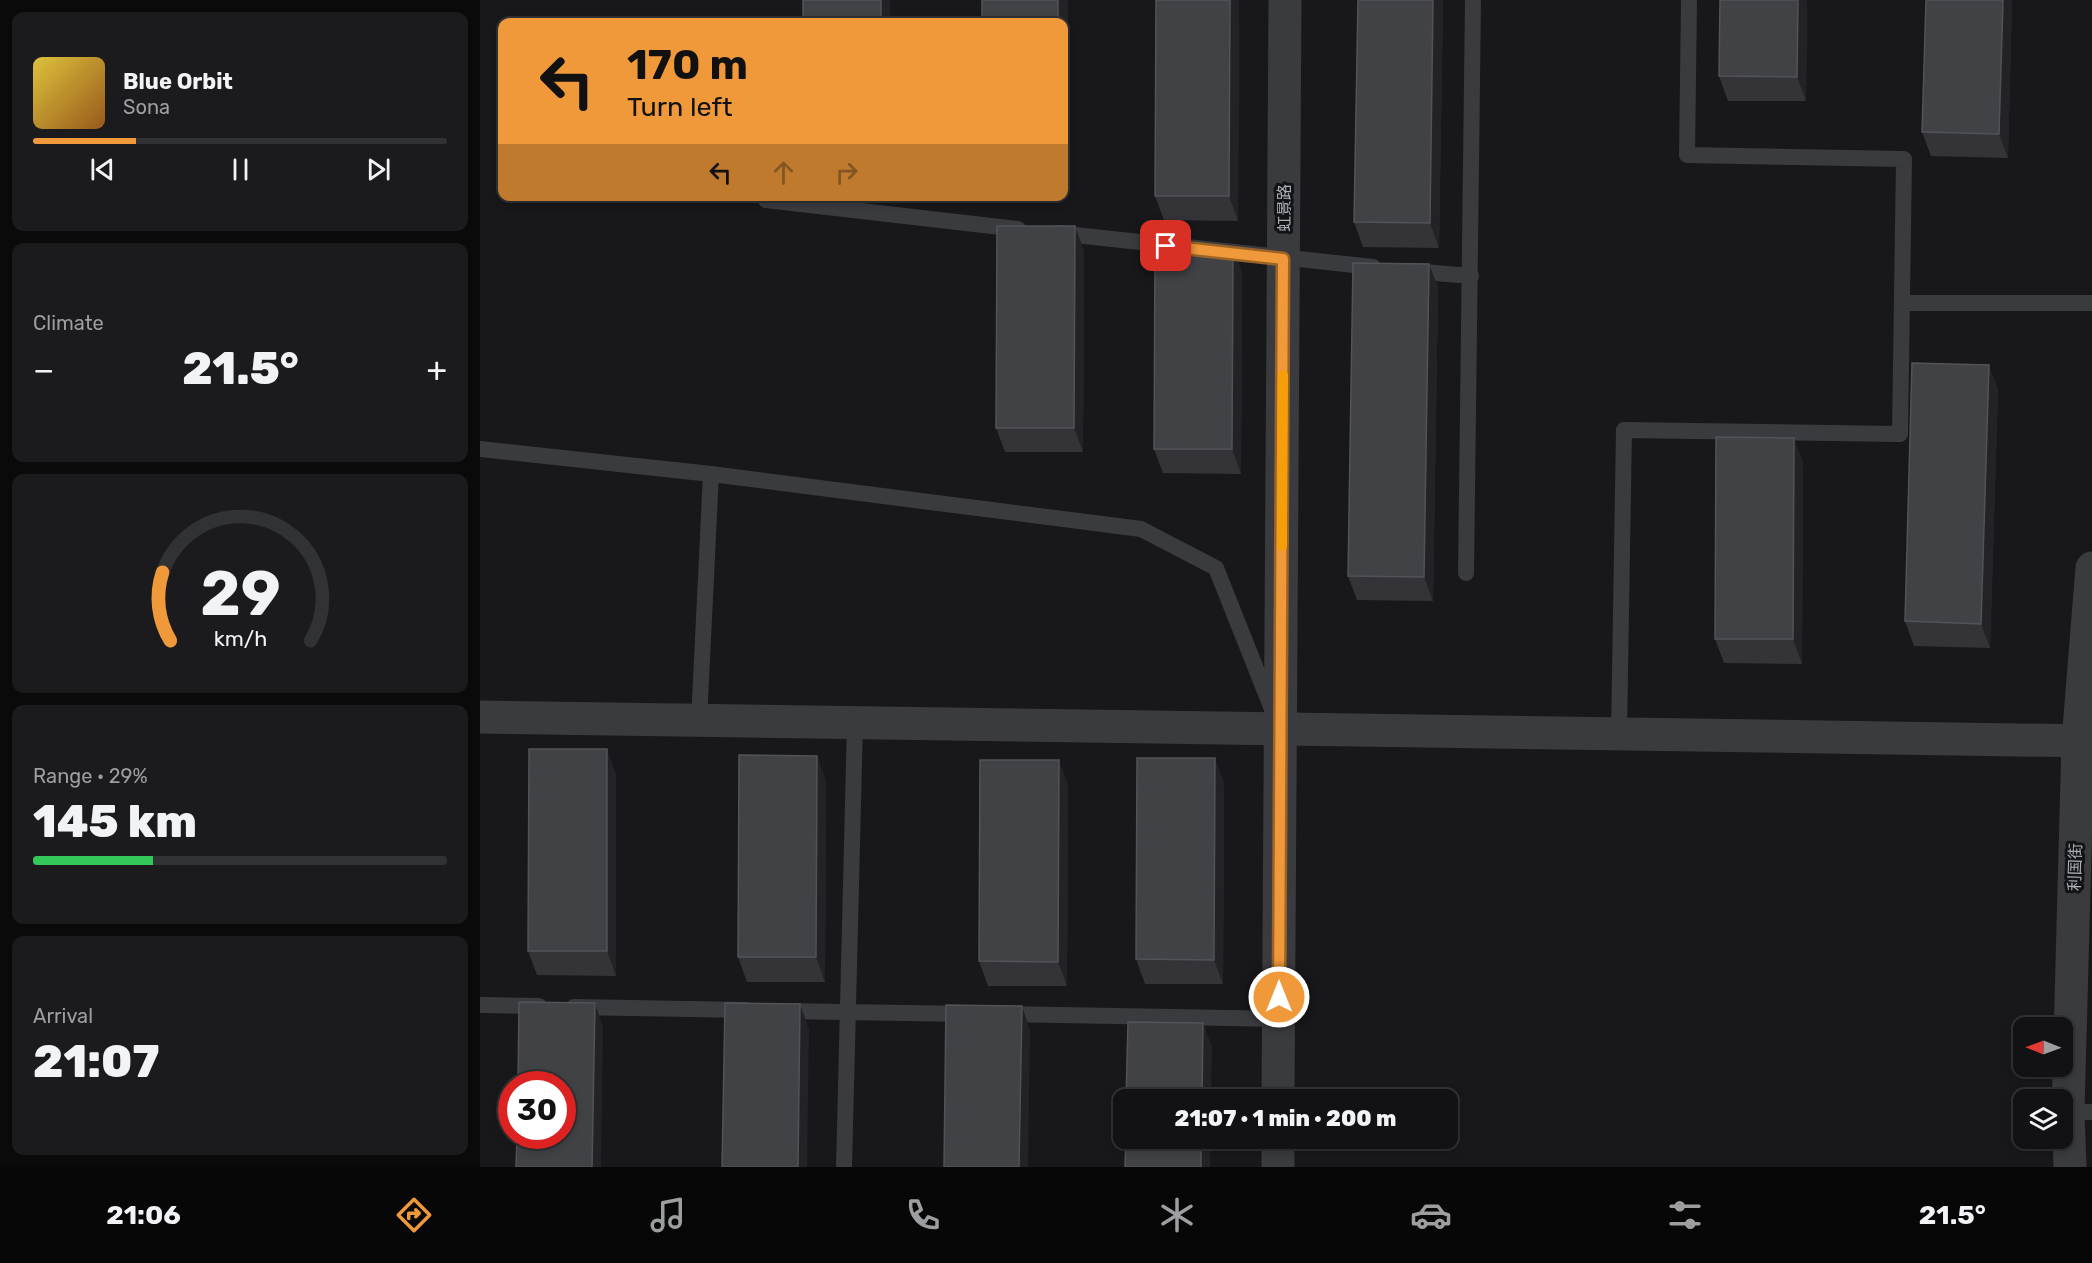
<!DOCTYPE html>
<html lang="en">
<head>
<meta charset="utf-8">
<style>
	body { margin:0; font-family:Rubik,"Noto Sans SC",sans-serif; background:#1b1b1d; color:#f1f3f6; height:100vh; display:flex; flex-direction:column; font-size:22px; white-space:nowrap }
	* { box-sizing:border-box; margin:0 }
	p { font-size:20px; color:#9c9ea0 }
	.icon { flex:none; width:33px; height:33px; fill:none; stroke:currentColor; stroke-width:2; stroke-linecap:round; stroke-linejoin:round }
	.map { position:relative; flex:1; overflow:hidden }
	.drawer { display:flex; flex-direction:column; gap:12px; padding:12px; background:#0a0a0b; width:480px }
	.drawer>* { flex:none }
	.top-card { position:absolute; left:18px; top:18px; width:570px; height:183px; border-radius:12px; box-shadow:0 3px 9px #0003,0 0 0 2px #313234; background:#f0993a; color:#111; overflow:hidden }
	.needle { width:39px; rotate:271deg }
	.fabs { position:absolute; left:1533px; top:1017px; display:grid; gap:12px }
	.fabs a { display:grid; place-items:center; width:60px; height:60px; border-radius:12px; background:#121214; box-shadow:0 3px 9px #0003,0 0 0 2px #313234; font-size:30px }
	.speed { position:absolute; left:18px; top:1071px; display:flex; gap:12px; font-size:30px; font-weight:700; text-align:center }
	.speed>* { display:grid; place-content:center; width:78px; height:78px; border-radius:50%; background:#121214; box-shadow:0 3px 9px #0003,0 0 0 2px #313234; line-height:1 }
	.speed .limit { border:9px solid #d22; background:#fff; color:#111 }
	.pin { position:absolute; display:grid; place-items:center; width:51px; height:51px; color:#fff; margin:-26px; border-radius:12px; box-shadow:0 3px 9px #0006 }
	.me { position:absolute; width:66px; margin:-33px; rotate:0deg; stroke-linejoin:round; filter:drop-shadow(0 0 4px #0008) }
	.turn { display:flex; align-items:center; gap:21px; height:126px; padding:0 30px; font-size:27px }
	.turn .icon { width:78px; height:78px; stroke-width:2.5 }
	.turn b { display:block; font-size:42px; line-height:51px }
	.lanes { display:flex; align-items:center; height:57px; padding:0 30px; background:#0003; justify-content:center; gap:30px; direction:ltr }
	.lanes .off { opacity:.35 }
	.big { font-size:45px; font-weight:800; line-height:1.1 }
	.drawer .widget { flex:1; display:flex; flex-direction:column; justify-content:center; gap:9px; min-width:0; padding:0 21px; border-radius:12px; background:#1b1b1d }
	.drawer .dial { align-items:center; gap:0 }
	.dial svg { height:156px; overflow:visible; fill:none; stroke:#313234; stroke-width:7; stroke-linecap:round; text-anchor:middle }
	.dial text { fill:#f1f3f6; stroke:none }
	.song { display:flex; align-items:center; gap:18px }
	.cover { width:72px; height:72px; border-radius:9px; background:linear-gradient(135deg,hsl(50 70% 55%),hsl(30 70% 35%)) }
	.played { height:6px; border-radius:3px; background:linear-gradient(90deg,#f0993a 25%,#313234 25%) }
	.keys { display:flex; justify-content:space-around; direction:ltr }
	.heat { display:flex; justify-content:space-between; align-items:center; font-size:33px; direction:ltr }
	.charge { height:9px; border-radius:4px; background:linear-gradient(90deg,#34c759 29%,#313234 0) }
	.trip { position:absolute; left:633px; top:1089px; width:345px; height:60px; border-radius:12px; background:#121214; box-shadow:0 3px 9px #0003,0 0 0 2px #313234; font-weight:800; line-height:60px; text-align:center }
	.dock { display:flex; height:96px; justify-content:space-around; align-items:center; background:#070708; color:#9c9ea0 }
	.dock .icon { width:42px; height:42px }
	.dock .current { color:#f0993a }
	.dock b { font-size:27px; color:#f1f3f6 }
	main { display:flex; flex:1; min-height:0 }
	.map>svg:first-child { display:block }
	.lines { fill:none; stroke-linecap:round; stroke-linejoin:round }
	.service { stroke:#393b3f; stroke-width:16 }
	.minor { stroke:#393b3f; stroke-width:33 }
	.tertiary { stroke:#393b3f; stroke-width:33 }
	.wall { fill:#343438 }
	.shaded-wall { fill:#232326 }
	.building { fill:#414246; stroke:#515358; stroke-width:1.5 }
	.route-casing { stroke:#9c6326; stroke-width:15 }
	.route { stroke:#f0993a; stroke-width:10 }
	.slow { stroke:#f59e0b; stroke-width:10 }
	.labels { text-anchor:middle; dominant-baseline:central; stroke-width:6; stroke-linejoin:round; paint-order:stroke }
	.street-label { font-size:16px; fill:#aab1b9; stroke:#131315 }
</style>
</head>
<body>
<main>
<section class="drawer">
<div class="widget">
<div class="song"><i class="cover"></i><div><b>Blue Orbit</b><p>Sona</p></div></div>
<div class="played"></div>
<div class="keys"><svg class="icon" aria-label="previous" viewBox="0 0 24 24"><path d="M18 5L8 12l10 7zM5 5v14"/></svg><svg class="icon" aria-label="pause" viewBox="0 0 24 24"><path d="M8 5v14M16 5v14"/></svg><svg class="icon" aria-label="next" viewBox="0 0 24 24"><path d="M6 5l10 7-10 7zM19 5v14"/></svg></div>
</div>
<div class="widget"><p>Climate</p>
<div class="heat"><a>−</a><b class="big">21.5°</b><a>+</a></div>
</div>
<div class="widget dial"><svg viewBox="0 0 100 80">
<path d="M14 69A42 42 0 1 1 86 69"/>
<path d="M14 69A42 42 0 0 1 10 34" stroke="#f0993a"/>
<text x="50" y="56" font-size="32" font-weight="700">29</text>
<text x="50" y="72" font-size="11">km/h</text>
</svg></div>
<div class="widget"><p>Range · 29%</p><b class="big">145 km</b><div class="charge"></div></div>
<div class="widget"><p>Arrival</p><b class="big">21:07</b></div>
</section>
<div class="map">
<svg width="1612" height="1167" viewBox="0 0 1612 1167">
	<rect width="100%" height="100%" fill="#18181a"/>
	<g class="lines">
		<path class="service" d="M 286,200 L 538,229
			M 576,233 L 893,267
			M 931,271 L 991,276
			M 1422,303 L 1612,303
			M 0,449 L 231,474 L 661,529 L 736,568 L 792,709
			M 986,573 L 993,0
			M 219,721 L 231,474
			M 1139,734 L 1144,430 L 1420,434 L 1424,159 L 1207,155 L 1209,0
			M 0,1005 L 59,1006
			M 94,1007 L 266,1010
			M 301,1011 L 488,1014
			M 523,1014 L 799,1019
			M 1588,1112 L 1612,1112
			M 364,1167 L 375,723"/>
		<path class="minor" d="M 798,1100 L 805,0
			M 798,1167 L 798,1138"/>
		<path class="tertiary" d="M 0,717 L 1612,741
			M 1590,1167 L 1588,1112 L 1598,741 L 1612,568"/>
	</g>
	<path class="wall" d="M 588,0 L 585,199 L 509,198 L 508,196 L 584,196 L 584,22 Z
		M 759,0 L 758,221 L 684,220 L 675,196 Z
		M 878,0 L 963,0 L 959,248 L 883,247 L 874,222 Z
		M 1240,0 L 1327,0 L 1326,101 L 1248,101 L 1239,76 Z
		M 1532,0 L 1528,158 L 1451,156 L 1442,132 Z
		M 604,251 L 603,452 L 525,452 L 516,428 Z
		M 949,264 L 958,288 L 953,601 L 877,600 L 868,576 Z
		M 762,272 L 761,474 L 683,473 L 674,449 Z
		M 1518,389 L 1510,648 L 1434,646 L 1425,621 Z
		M 1323,462 L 1322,664 L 1244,663 L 1235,639 Z
		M 136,774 L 136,976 L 57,975 L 48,951 Z
		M 346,780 L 345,982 L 267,982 L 258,957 Z
		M 744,782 L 743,984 L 665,984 L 656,959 Z
		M 588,784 L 587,986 L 508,986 L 499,961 Z"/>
	<path class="shaded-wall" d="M 401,0 L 410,0 L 410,22 L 401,22 Z
		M 578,0 L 588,0 L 585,199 L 584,196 L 584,22 L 578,22 Z
		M 750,0 L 759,0 L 758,221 L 749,196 Z
		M 953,0 L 963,0 L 959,248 L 950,223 Z
		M 1318,0 L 1327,0 L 1326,101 L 1317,77 Z
		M 1523,0 L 1532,0 L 1528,158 L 1519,134 Z
		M 595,226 L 604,251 L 603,452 L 594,428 Z
		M 753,247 L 762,272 L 761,474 L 752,449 Z
		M 949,264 L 958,288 L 953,601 L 944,577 Z
		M 1509,365 L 1518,389 L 1510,648 L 1501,624 Z
		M 1314,438 L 1323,462 L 1322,664 L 1313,639 Z
		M 127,749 L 136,774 L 136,976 L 127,951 Z
		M 337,756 L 346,780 L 345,982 L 336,957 Z
		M 735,758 L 744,782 L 743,984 L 734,960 Z
		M 579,760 L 588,784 L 587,986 L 578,962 Z
		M 115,1003 L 123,1027 L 121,1167 L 112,1167 Z
		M 320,1004 L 329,1029 L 327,1167 L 318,1167 Z
		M 542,1006 L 550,1030 L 548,1167 L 539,1167 Z
		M 723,1023 L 732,1047 L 731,1100 L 722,1100 Z
		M 721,1138 L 731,1138 L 730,1167 L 721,1167 Z"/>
	<path class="building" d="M 323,0 L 401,0 L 401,22 L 323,22 Z
		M 502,0 L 578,0 L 578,22 L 502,22 Z
		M 676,0 L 750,0 L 749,196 L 675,196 Z
		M 878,0 L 953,0 L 950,223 L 874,222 Z
		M 1240,0 L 1318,0 L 1317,77 L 1239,76 Z
		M 1446,0 L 1523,0 L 1519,134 L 1442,132 Z
		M 517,226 L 595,226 L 594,428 L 516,428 Z
		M 675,247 L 753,247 L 752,449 L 674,449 Z
		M 873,263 L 949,264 L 944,577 L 868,576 Z
		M 1432,363 L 1509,365 L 1501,624 L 1425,621 Z
		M 1236,437 L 1314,438 L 1313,639 L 1235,639 Z
		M 49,749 L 127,749 L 127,951 L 48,951 Z
		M 259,755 L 337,756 L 336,957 L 258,957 Z
		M 657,758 L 735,758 L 734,960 L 656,959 Z
		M 500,760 L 579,760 L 578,962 L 499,961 Z
		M 39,1002 L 115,1003 L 112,1167 L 36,1167 L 37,1136 L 82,1136 L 82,1084 L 38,1084 Z
		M 245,1003 L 320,1004 L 318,1167 L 242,1167 Z
		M 466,1005 L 542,1006 L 539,1167 L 464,1167 Z
		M 648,1022 L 723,1023 L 722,1100 L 646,1100 Z
		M 646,1138 L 721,1138 L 721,1167 L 645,1167 Z"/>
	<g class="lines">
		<g class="route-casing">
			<path id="route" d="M 686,246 L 803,259 L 799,997"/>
		</g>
		<use href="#route" class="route"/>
		<path class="slow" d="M 802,546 L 803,375"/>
	</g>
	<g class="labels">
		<g class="street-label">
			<text transform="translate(804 208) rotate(-90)">虹景路</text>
			<text transform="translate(1595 867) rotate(-88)">利国街</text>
		</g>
	</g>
</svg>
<div class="fabs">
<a><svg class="needle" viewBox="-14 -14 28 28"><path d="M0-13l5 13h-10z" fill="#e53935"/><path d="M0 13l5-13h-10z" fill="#9c9ea0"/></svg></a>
<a><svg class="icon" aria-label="layers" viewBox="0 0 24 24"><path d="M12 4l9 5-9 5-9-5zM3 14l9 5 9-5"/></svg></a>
</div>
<div class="speed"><div class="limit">30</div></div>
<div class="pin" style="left:686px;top:246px;background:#d93025"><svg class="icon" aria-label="arrive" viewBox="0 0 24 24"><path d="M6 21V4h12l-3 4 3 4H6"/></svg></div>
<svg class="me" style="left:799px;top:997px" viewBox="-20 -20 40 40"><circle r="17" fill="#f0993a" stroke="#fff" stroke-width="3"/><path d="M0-11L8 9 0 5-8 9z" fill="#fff"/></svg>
<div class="trip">21:07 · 1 min · 200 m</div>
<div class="top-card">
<div class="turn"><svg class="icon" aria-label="left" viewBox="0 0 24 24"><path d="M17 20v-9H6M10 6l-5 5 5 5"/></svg><div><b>170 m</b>Turn left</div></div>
<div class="lanes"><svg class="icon" aria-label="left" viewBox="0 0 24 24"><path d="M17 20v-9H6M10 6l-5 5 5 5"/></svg><svg class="icon off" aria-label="ahead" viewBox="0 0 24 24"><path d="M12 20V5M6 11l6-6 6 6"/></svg><svg class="icon off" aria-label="right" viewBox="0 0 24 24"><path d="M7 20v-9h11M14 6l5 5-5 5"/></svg></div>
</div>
</div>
</main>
<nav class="dock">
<b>21:06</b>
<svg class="icon current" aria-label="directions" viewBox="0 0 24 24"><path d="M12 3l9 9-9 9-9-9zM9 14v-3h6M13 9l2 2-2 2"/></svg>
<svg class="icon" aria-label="music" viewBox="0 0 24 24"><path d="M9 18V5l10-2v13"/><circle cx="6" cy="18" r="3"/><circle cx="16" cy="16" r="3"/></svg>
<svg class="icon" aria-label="phone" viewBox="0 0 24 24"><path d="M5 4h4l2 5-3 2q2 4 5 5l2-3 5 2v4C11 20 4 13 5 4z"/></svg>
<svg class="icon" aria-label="climate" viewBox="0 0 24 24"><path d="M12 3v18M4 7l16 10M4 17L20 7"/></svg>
<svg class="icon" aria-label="car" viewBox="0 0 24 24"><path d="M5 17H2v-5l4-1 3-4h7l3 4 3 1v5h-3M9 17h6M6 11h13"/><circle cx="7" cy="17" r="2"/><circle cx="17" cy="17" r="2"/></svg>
<svg class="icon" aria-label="filters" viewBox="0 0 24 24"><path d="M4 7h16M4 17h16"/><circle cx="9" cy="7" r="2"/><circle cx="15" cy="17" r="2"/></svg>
<b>21.5°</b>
</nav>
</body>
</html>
